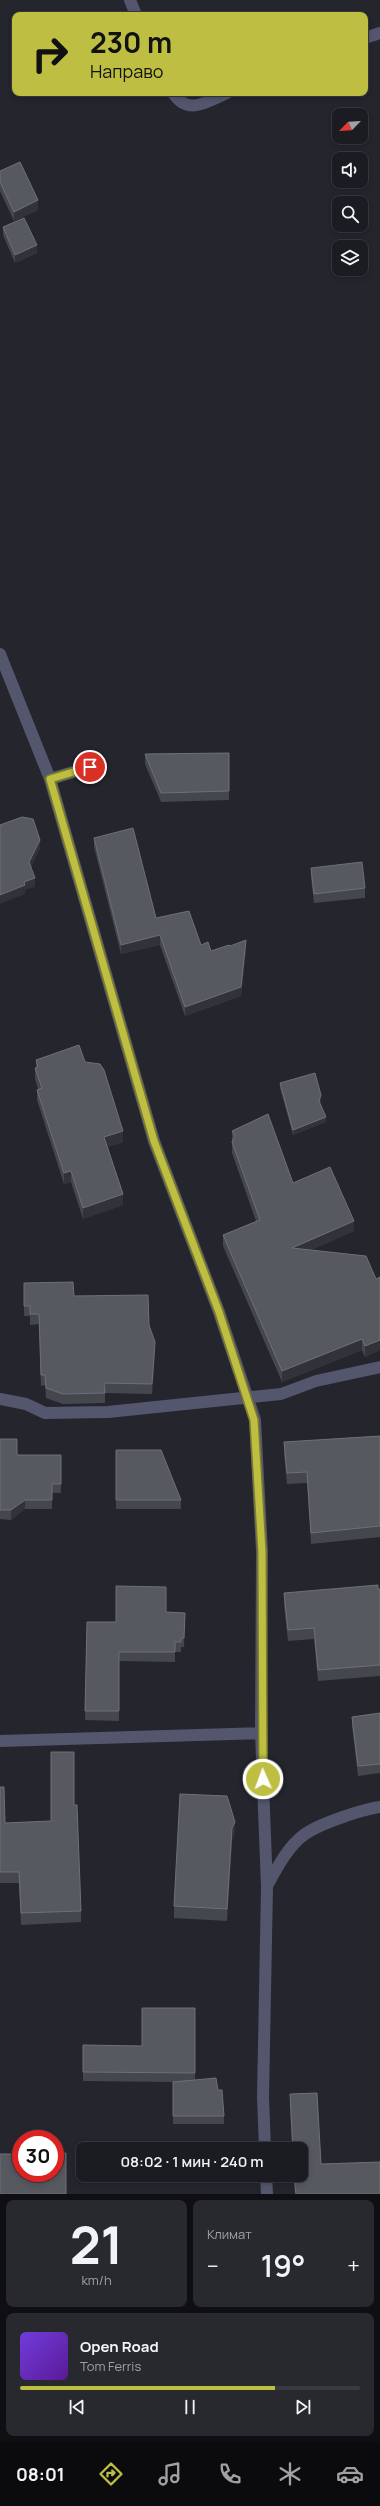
<!DOCTYPE html>
<html lang="ru">
<head>
<meta charset="utf-8">
<style>
	body { margin:0; font-family:Manrope,sans-serif; background:#28292f; color:#f1f3f6; height:100vh; display:flex; flex-direction:column; font-size:15px; white-space:nowrap }
	* { box-sizing:border-box; margin:0 }
	p { font-size:13px; color:#a0a1a5 }
	.icon { flex:none; width:22px; height:22px; fill:none; stroke:currentColor; stroke-width:2; stroke-linecap:round; stroke-linejoin:round }
	.map { position:relative; height:2194px; overflow:hidden }
	.drawer { display:flex; flex-direction:column; gap:6px; padding:6px; background:#0f0f13; flex:1 }
	.drawer>* { flex:none }
	.hud { position:absolute; left:12px; top:12px; width:356px; height:84px; border-radius:8px; box-shadow:0 2px 6px #0003,0 0 0 1px #393a40; background:#bebf42; color:#111; overflow:hidden }
	.needle { width:26px; rotate:245deg }
	.tools { position:absolute; left:332px; top:108px; display:grid; gap:8px }
	.tools a { display:grid; place-items:center; width:36px; height:36px; border-radius:8px; background:#1b1c22; box-shadow:0 2px 6px #0003,0 0 0 1px #393a40; font-size:20px }
	.speed { position:absolute; left:12px; top:2130px; display:flex; gap:8px; font-size:20px; font-weight:700; text-align:center }
	.speed>* { display:grid; place-content:center; width:52px; height:52px; border-radius:50%; background:#1b1c22; box-shadow:0 2px 6px #0003,0 0 0 1px #393a40; line-height:1 }
	.speed .limit { border:6px solid #d22; background:#fff; color:#111 }
	.pin { position:absolute; display:grid; place-items:center; width:34px; height:34px; color:#fff; margin:-17px; border:2px solid #fff; border-radius:50%; box-shadow:0 1px 4px #0007 }
	.me { position:absolute; width:44px; margin:-22px; rotate:358deg; stroke-linejoin:round; filter:drop-shadow(0 0 3px #0008) }
	.turn { display:flex; align-items:center; gap:14px; height:84px; padding:0 12px; font-size:18px }
	.turn .icon { width:52px; height:52px; stroke-width:2.5 }
	.turn b { display:block; font-size:28px; line-height:34px }
	.big { font-size:30px; font-weight:600; line-height:1.1 }
	.drawer .card { flex:1; display:flex; flex-direction:column; justify-content:center; gap:6px; min-width:0; padding:0 14px; border-radius:8px; background:#28292f }
	.drawer .dial { align-items:center; gap:0 }
	.dial b { font-size:52px; line-height:1 }
	.song { display:flex; align-items:center; gap:12px }
	.cover { width:48px; height:48px; border-radius:6px; background:linear-gradient(135deg,hsl(260 70% 55%),hsl(270 70% 35%)) }
	.played { height:4px; border-radius:2px; background:linear-gradient(90deg,#bebf42 75%,#393a40 75%) }
	.keys { display:flex; justify-content:space-around; direction:ltr }
	.heat { display:flex; justify-content:space-between; align-items:center; font-size:22px; direction:ltr }
	.drawer .tiles { flex:1; display:grid; gap:6px; grid-template-columns:1fr 1fr }
	.card:last-child { grid-column:span 2 }
	.trip { position:absolute; left:76px; top:2142px; width:232px; height:40px; border-radius:8px; background:#1b1c22; box-shadow:0 2px 6px #0003,0 0 0 1px #393a40; font-weight:600; line-height:40px; text-align:center }
	.tab-bar { display:flex; height:64px; justify-content:space-around; align-items:center; background:#0b0b0e; color:#a0a1a5 }
	.tab-bar .icon { width:28px; height:28px }
	.tab-bar .selected { color:#bebf42 }
	.tab-bar b { font-size:18px; color:#f1f3f6 }
	.map>svg:first-child { display:block }
	.lines { fill:none; stroke-linecap:round; stroke-linejoin:round }
	.minor { stroke:#53566d; stroke-width:12 }
	.wall { fill:#45474f }
	.shaded-wall { fill:#31323a }
	.building { fill:#575960; stroke:#6e7077 }
	.route-casing { stroke:#7c7c2b; stroke-width:10 }
	.route { stroke:#bebf42; stroke-width:7 }
</style>
</head>
<body>
<div class="map">
<svg width="380" height="2194" viewBox="0 0 380 2194">
	<rect width="100%" height="100%" fill="#24252d"/>
	<g class="lines">
		<path class="minor" d="M 130,0 L 136,15
			M 365,38 L 380,33
			M 173,93 C 188,116 206,102 227,93
			M 0,654 L 50,779 L 154,1141 L 219,1312 L 255,1420 L 262,1552 L 261,1733 L 267,1887 L 263,2097 L 265,2149
			M 50,779 L 90,767
			M 0,1399 L 26,1404 L 45,1413 L 108,1412 L 281,1394 L 316,1381 L 380,1367
			M 0,1741 L 261,1733
			M 267,1886 C 277,1868 288,1846 305,1834 C 321,1823 361,1810 380,1807
			M 266,2175 L 267,2194"/>
	</g>
	<path class="wall" d="M 0,171 L 38,210 L 14,221 L 0,191 Z
		M 3,227 L 37,253 L 15,263 L 3,235 Z
		M 229,753 L 229,800 L 161,802 L 145,764 L 145,754 Z
		M 94,838 L 156,918 L 211,951 L 230,946 L 246,949 L 241,996 L 185,1016 L 160,945 L 121,954 L 94,847 Z
		M 311,868 L 365,888 L 365,898 L 314,903 L 311,877 Z
		M 36,1060 L 85,1062 L 123,1142 L 107,1147 L 123,1205 L 83,1219 L 71,1182 L 64,1184 L 37,1100 L 37,1090 L 38,1089 L 35,1079 L 35,1068 L 36,1068 Z
		M 280,1083 L 321,1100 L 320,1103 L 326,1122 L 293,1135 L 280,1088 Z
		M 232,1131 L 293,1183 L 354,1231 L 311,1250 L 376,1279 L 380,1277 L 380,1350 L 365,1357 L 362,1350 L 282,1382 L 223,1246 L 223,1235 L 256,1221 L 232,1153 Z
		M 24,1283 L 74,1296 L 149,1325 L 155,1353 L 152,1394 L 105,1393 L 105,1403 L 63,1404 L 46,1398 L 45,1385 L 41,1386 L 39,1324 L 30,1325 L 30,1316 L 24,1316 Z
		M 380,1436 L 380,1537 L 311,1544 L 307,1483 L 287,1484 L 284,1454 L 284,1442 Z
		M 0,1439 L 17,1455 L 61,1455 L 61,1493 L 52,1493 L 52,1509 L 25,1509 L 11,1520 L 0,1519 Z
		M 116,1450 L 181,1500 L 181,1509 L 116,1509 Z
		M 380,1589 L 380,1676 L 318,1681 L 314,1639 L 288,1641 L 284,1605 L 284,1593 Z
		M 166,1612 L 185,1613 L 184,1647 L 181,1647 L 181,1652 L 175,1652 L 175,1662 L 119,1661 L 119,1721 L 85,1720 L 87,1622 L 116,1622 Z
		M 380,1713 L 380,1773 L 358,1776 L 352,1726 L 352,1717 Z
		M 0,1787 L 5,1823 L 51,1821 L 74,1805 L 81,1911 L 81,1922 L 21,1925 L 19,1883 L 0,1883 Z
		M 235,1834 L 232,1840 L 227,1921 L 174,1918 L 174,1906 Z
		M 195,2008 L 195,2080 L 218,2090 L 224,2116 L 224,2124 L 173,2124 L 173,2082 L 83,2081 L 83,2045 L 142,2046 Z
		M 290,2094 L 321,2164 L 380,2194 L 295,2194 L 294,2175 L 301,2175 L 301,2149 L 292,2149 L 290,2106 Z"/>
	<path class="shaded-wall" d="M 38,200 L 38,210 L 14,221 L 14,212 Z
		M 37,245 L 37,253 L 15,263 L 15,255 Z
		M 40,840 L 40,849 L 29,871 L 29,862 Z
		M 35,878 L 35,887 L 25,890 L 25,894 L 0,904 L 0,895 L 24,882 Z
		M 160,935 L 160,945 L 121,954 L 121,945 Z
		M 246,940 L 246,949 L 241,996 L 185,1016 L 185,1007 Z
		M 321,1095 L 321,1100 L 319,1106 L 319,1101 Z
		M 326,1117 L 326,1122 L 293,1135 L 293,1130 Z
		M 123,1131 L 123,1142 L 104,1148 L 104,1137 Z
		M 71,1171 L 71,1182 L 64,1184 L 64,1173 Z
		M 123,1194 L 123,1205 L 83,1219 L 83,1208 Z
		M 354,1221 L 354,1231 L 292,1259 L 292,1248 Z
		M 362,1339 L 362,1350 L 282,1382 L 282,1371 Z
		M 380,1340 L 380,1350 L 365,1357 L 365,1346 Z
		M 155,1342 L 155,1353 L 152,1394 L 152,1384 Z
		M 25,1500 L 25,1509 L 11,1520 L 11,1510 Z
		M 235,1822 L 235,1834 L 232,1840 L 227,1921 L 227,1909 L 232,1828 Z"/>
	<path class="building" d="M 20,162 L 38,200 L 14,212 L 0,182 L 0,171 Z
		M 24,218 L 37,245 L 15,255 L 3,227 Z
		M 229,753 L 229,791 L 161,793 L 145,754 Z
		M 22,817 L 33,819 L 40,840 L 29,862 L 35,878 L 24,882 L 25,885 L 0,895 L 0,825 Z
		M 133,828 L 156,918 L 189,911 L 201,945 L 208,942 L 211,951 L 229,945 L 230,946 L 246,940 L 241,987 L 185,1007 L 160,935 L 121,945 L 94,838 Z
		M 362,862 L 365,888 L 314,894 L 311,868 Z
		M 79,1045 L 85,1062 L 100,1064 L 104,1070 L 123,1131 L 104,1137 L 123,1194 L 83,1208 L 71,1171 L 64,1173 L 37,1090 L 42,1088 L 35,1068 L 38,1067 L 36,1060 Z
		M 315,1073 L 321,1095 L 319,1101 L 326,1117 L 293,1130 L 280,1083 Z
		M 268,1114 L 293,1183 L 330,1167 L 354,1221 L 292,1248 L 366,1256 L 376,1279 L 380,1277 L 380,1340 L 365,1346 L 362,1339 L 282,1371 L 223,1235 L 260,1220 L 232,1142 L 235,1136 L 232,1131 Z
		M 73,1282 L 74,1296 L 148,1295 L 149,1325 L 155,1342 L 152,1384 L 104,1383 L 105,1393 L 63,1394 L 46,1388 L 45,1375 L 41,1375 L 39,1314 L 30,1314 L 30,1306 L 24,1306 L 24,1283 Z
		M 380,1436 L 380,1526 L 311,1533 L 307,1472 L 287,1473 L 284,1442 Z
		M 0,1439 L 17,1439 L 17,1455 L 61,1455 L 61,1484 L 52,1484 L 52,1500 L 25,1500 L 11,1510 L 0,1510 Z
		M 116,1450 L 161,1450 L 181,1500 L 116,1500 Z
		M 378,1585 L 378,1589 L 380,1589 L 380,1665 L 318,1670 L 314,1628 L 288,1630 L 284,1593 Z
		M 116,1586 L 166,1587 L 166,1612 L 185,1613 L 184,1638 L 181,1638 L 181,1642 L 175,1642 L 175,1652 L 119,1652 L 119,1711 L 85,1711 L 87,1622 L 116,1622 Z
		M 380,1713 L 380,1764 L 358,1766 L 352,1717 Z
		M 51,1752 L 74,1752 L 74,1805 L 77,1805 L 81,1911 L 21,1913 L 19,1872 L 0,1872 L 0,1787 L 4,1787 L 5,1823 L 51,1821 Z
		M 180,1794 L 227,1796 L 235,1822 L 232,1828 L 227,1909 L 174,1906 Z
		M 142,2008 L 195,2008 L 195,2073 L 83,2072 L 83,2045 L 142,2046 Z
		M 216,2078 L 218,2090 L 222,2090 L 224,2116 L 173,2116 L 173,2082 Z
		M 317,2093 L 321,2164 L 380,2162 L 380,2194 L 296,2194 L 294,2175 L 301,2175 L 301,2149 L 293,2149 L 290,2094 Z
		M 66,2153 L 66,2194 L 0,2194 L 0,2154 L 21,2154 L 21,2173 L 55,2173 L 55,2154 Z"/>
	<g class="lines">
		<g class="route-casing">
			<path id="route" d="M 90,767 L 50,779 L 154,1141 L 219,1312 L 254,1420 L 262,1552 L 263,1779"/>
		</g>
		<use href="#route" class="route"/>
	</g>
</svg>
<div class="tools">
<a><svg class="needle" viewBox="-14 -14 28 28"><path d="M0-13l5 13h-10z" fill="#e53935"/><path d="M0 13l5-13h-10z" fill="#a0a1a5"/></svg></a>
<a><svg class="icon" aria-label="sound" viewBox="0 0 24 24"><path d="M4 9h4l5-4v14l-5-4H4zM17 9q2 3 0 6"/></svg></a>
<a><svg class="icon" aria-label="search" viewBox="0 0 24 24"><circle cx="10" cy="10" r="6"/><path d="M15 15l6 6"/></svg></a>
<a><svg class="icon" aria-label="layers" viewBox="0 0 24 24"><path d="M12 4l9 5-9 5-9-5zM3 14l9 5 9-5"/></svg></a>
</div>
<div class="speed"><div class="limit">30</div></div>
<div class="pin" style="left:90px;top:767px;background:#d93025"><svg class="icon" aria-label="arrive" viewBox="0 0 24 24"><path d="M6 21V4h12l-3 4 3 4H6"/></svg></div>
<svg class="me" style="left:263px;top:1779px" viewBox="-20 -20 40 40"><circle r="17" fill="#bebf42" stroke="#fff" stroke-width="3"/><path d="M0-11L8 9 0 5-8 9z" fill="#fff"/></svg>
<div class="trip">08:02 · 1 мин · 240 m</div>
<div class="hud">
<div class="turn"><svg class="icon" aria-label="right" viewBox="0 0 24 24"><path d="M7 20v-9h11M14 6l5 5-5 5"/></svg><div><b>230 m</b>Направо</div></div>
</div>
</div>
<section class="drawer">
<div class="tiles">
<div class="card dial"><b>21</b><p>km/h</p></div>
<div class="card"><p>Климат</p>
<div class="heat"><a>−</a><b class="big">19°</b><a>+</a></div>
</div>
<div class="card">
<div class="song"><i class="cover"></i><div><b>Open Road</b><p>Tom Ferris</p></div></div>
<div class="played"></div>
<div class="keys"><svg class="icon" aria-label="previous" viewBox="0 0 24 24"><path d="M18 5L8 12l10 7zM5 5v14"/></svg><svg class="icon" aria-label="pause" viewBox="0 0 24 24"><path d="M8 5v14M16 5v14"/></svg><svg class="icon" aria-label="next" viewBox="0 0 24 24"><path d="M6 5l10 7-10 7zM19 5v14"/></svg></div>
</div>
</div>
</section>
<nav class="tab-bar">
<b>08:01</b>
<svg class="icon selected" aria-label="directions" viewBox="0 0 24 24"><path d="M12 3l9 9-9 9-9-9zM9 14v-3h6M13 9l2 2-2 2"/></svg>
<svg class="icon" aria-label="music" viewBox="0 0 24 24"><path d="M9 18V5l10-2v13"/><circle cx="6" cy="18" r="3"/><circle cx="16" cy="16" r="3"/></svg>
<svg class="icon" aria-label="phone" viewBox="0 0 24 24"><path d="M5 4h4l2 5-3 2q2 4 5 5l2-3 5 2v4C11 20 4 13 5 4z"/></svg>
<svg class="icon" aria-label="climate" viewBox="0 0 24 24"><path d="M12 3v18M4 7l16 10M4 17L20 7"/></svg>
<svg class="icon" aria-label="car" viewBox="0 0 24 24"><path d="M5 17H2v-5l4-1 3-4h7l3 4 3 1v5h-3M9 17h6M6 11h13"/><circle cx="7" cy="17" r="2"/><circle cx="17" cy="17" r="2"/></svg>
</nav>
</body>
</html>
